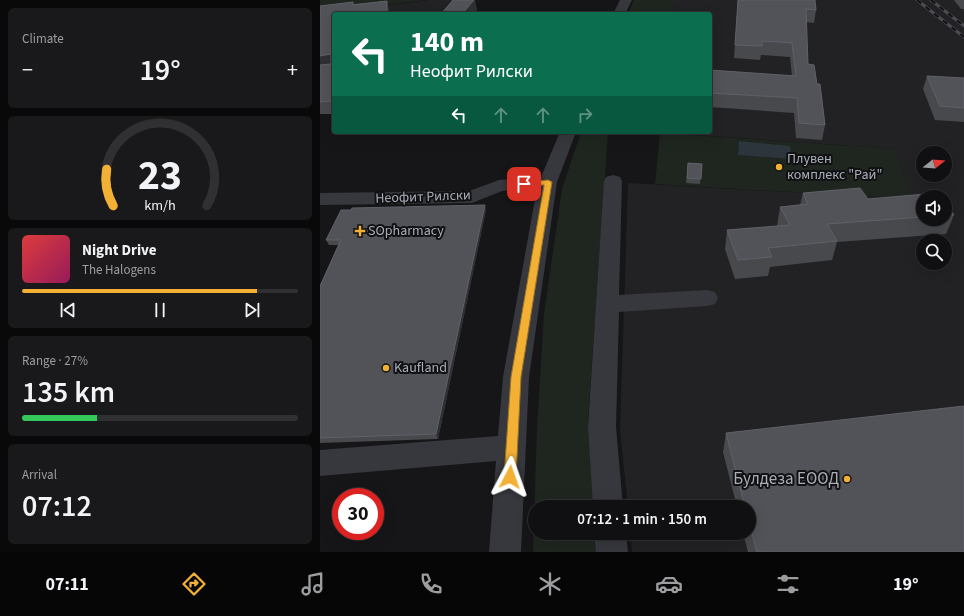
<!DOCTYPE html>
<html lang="en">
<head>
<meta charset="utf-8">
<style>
	body { margin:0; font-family:"Source Sans 3",sans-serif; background:#19191b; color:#f1f3f6; height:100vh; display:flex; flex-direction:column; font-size:15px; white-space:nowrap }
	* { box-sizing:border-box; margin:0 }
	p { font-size:13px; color:#9c9d9f }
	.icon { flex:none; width:22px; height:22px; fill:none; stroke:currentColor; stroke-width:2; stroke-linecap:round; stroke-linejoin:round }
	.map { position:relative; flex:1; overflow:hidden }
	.side { display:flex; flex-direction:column; gap:8px; padding:8px; background:#09090a; width:320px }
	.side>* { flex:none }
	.hud { position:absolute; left:12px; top:12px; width:380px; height:122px; border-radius:4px; box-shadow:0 4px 16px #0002,0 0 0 1px #303032; background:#0b6e4f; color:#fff; overflow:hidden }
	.needle { width:26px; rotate:73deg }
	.buttons { position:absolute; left:596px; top:146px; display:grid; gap:8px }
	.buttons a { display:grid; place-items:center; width:36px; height:36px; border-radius:50%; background:#101012; box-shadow:0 4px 16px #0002,0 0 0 1px #303032; font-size:20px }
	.speed { position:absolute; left:12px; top:488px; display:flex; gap:8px; font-size:20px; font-weight:700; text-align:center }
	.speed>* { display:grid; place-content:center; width:52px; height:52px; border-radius:50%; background:#101012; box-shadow:0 4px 16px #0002,0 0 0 1px #303032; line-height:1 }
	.speed .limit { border:6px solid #d22; background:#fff; color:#111 }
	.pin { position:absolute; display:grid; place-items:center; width:34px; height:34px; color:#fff; margin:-17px; border-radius:8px; box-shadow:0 2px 6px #0006 }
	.me { position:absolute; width:44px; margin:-22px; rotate:4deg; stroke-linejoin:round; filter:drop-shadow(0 0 3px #0008) }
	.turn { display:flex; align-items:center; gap:14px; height:84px; padding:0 12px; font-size:18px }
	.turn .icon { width:52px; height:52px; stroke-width:2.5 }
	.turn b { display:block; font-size:28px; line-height:34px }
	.lanes { display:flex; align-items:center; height:38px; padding:0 12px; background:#0003; justify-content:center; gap:20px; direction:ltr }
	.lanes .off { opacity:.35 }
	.big { font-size:30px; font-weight:600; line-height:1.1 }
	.side .tile { flex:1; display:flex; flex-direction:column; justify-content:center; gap:6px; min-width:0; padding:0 14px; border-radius:6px; background:#19191b }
	.side .dial { align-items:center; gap:0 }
	.dial svg { height:104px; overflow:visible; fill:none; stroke:#303032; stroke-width:7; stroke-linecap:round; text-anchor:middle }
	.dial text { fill:#f1f3f6; stroke:none }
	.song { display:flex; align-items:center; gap:12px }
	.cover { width:48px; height:48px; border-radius:6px; background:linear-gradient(135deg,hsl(0 70% 55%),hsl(330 70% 35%)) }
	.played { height:4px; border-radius:2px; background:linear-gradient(90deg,#f2b134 85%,#303032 85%) }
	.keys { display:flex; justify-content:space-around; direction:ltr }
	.heat { display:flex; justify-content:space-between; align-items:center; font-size:22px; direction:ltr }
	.charge { height:6px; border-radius:3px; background:linear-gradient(90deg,#34c759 27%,#303032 0) }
	.trip { position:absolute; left:208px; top:500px; width:228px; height:40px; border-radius:20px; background:#101012; box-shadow:0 4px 16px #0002,0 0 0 1px #303032; font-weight:600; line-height:40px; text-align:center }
	.tabs { display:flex; height:64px; justify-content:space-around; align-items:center; background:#060607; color:#9c9d9f }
	.tabs .icon { width:28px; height:28px }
	.tabs .active { color:#f2b134 }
	.tabs b { font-size:18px; color:#f1f3f6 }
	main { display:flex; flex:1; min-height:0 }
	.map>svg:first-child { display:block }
	.built { fill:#222225; fill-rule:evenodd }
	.green { fill:#1e261f }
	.water { fill:#2c353c }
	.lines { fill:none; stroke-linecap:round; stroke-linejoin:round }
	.minor { fill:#37383d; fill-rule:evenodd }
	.rail-casing { stroke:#4a4c52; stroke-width:3 }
	.rail { stroke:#111113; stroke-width:2; stroke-dasharray:5.5; stroke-linecap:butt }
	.wall { fill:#47494d }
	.shaded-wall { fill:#2f3033 }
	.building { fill:#525359; stroke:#5f6168 }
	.route { fill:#f2b134; stroke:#9d7322 }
	.poi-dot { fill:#f2b134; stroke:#111113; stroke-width:1.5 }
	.labels { text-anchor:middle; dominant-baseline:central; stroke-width:4; stroke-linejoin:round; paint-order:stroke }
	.poi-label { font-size:14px; fill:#a8adb8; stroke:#111113; text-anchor:start }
	.street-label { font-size:14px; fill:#a8adb8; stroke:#111113 }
	.near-poi-label { font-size:17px; fill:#a8adb8; stroke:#111113; text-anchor:end }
</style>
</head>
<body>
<main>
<section class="side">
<div class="tile"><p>Climate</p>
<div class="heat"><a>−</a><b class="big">19°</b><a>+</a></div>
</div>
<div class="tile dial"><svg viewBox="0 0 100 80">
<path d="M14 69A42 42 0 1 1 86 69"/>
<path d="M14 69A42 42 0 0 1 9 41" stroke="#f2b134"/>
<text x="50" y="56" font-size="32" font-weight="700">23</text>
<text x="50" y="72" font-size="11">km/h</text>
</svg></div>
<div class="tile">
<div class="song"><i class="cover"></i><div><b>Night Drive</b><p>The Halogens</p></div></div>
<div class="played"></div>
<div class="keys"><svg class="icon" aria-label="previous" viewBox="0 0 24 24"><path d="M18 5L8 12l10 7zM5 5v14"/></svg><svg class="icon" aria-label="pause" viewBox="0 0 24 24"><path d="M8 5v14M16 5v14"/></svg><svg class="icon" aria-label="next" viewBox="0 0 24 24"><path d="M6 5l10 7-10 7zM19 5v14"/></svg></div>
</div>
<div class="tile"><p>Range · 27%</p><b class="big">135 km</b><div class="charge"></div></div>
<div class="tile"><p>Arrival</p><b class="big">07:12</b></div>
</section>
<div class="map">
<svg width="644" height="552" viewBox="0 0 644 552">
	<rect width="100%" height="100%" fill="#161618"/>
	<path class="built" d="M 110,0 L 145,0 L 133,14 L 14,14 L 14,114 L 0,114 L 0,13 Z
		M 356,0 L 644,0 L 644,552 L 312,552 L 310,533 L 429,533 L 429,507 L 308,507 L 300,431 L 308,183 L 590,199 L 575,149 L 332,132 L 390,132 L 390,14 L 350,14 ZM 603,153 L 625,153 L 625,175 L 603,175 ZM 603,197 L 625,197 L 625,219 L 603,219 ZM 603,241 L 625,241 L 625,263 L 603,263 Z"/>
	<path class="green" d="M 0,0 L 106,0 L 0,13 Z
		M 314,0 L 356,0 L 350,14 L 308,14 Z
		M 261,132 L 288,132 L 268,420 L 273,507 L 215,507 L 215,533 L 275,533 L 276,552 L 213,552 L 217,428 L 224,314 L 242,189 Z
		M 340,133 L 576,149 L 591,199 L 335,184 Z"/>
	<path class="water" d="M 419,141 L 470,146 L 471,159 L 418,155 Z"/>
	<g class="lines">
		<path class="minor" d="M 300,0 L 312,0 L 305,14 L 293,14 Z
			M 240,132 L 256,132 L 237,182 L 209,377 L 201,552 L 169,552 L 176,461 L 0,476 L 0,450 L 178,436 L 183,377 L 217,188 L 182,191 L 152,203 L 0,205 L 0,193 L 149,191 L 179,180 L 221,177 Z
			M 293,175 L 300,177 L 302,181 L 299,295 L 387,290 L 395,292 L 398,298 L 395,304 L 387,306 L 299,312 L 296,427 L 303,507 L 273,507 L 268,427 L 284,181 L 286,177 Z
			M 274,533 L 306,533 L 308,552 L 276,552 Z"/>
		<g class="rail-casing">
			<path id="rail" d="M 597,0 L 644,37
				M 611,0 L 644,26"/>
		</g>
		<use href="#rail" class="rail"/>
	</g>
	<path class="wall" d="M 418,0 L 496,10 L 494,23 L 486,22 L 488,64 L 497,84 L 505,125 L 502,140 L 476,138 L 474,113 L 390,107 L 390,70 L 472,76 L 470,57 L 441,55 L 440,60 L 414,58 Z
		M 634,0 L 644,0 L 644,9 L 641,9 Z
		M 67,1 L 69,12 L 14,14 L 14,114 L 0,114 L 0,6 L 33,2 L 34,4 Z
		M 607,76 L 644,78 L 644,122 L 615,120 L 603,89 Z
		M 368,163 L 382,164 L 380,184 L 366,183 Z
		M 483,193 L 548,199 L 603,197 L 603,219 L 625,219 L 625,203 L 634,215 L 626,234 L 517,242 L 512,260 L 450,267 L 448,276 L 415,279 L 405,249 L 407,230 L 457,226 L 460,207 L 480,205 Z
		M 166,210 L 118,439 L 0,443 L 0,286 L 18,245 L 9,245 L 6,240 Z
		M 406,433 L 644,552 L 428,552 L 423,533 L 429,533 L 429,507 L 417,507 L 403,452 Z"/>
	<path class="shaded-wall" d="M 154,0 L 155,0 L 157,10 L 154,14 L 142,14 Z
		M 67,1 L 69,12 L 70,14 L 67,14 Z
		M 11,54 L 14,63 L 0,68 L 0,56 Z
		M 165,205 L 166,210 L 118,439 L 116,434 Z"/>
	<path class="building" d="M 133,0 L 154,0 L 142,14 L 121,14 Z
		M 418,0 L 495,0 L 496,10 L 486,9 L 488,64 L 494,65 L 497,84 L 500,84 L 505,125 L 479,123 L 477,98 L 390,93 L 390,70 L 476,76 L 472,43 L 442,41 L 442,46 L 415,45 Z
		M 67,1 L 67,14 L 14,14 L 14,101 L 0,102 L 0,65 L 11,64 L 11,54 L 0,56 L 0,6 L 33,2 L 33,5 Z
		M 607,76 L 644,78 L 644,108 L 620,106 Z
		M 368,163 L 382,164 L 381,179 L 367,178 Z
		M 540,188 L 548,199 L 617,193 L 620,197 L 603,197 L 603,217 L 507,224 L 517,241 L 448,248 L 452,257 L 418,260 L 407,230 L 470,225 L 460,207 L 488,204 L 483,193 Z
		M 625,203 L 634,215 L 625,216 Z
		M 165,205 L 116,434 L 0,438 L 0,286 L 21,240 L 6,240 L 21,210 L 31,210 L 32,208 Z
		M 644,406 L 644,552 L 437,552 L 429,522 L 429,507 L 425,507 L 406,433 Z"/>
	<path class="route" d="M 228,180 L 232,182 L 201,377 L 196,477 L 194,481 L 190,483 L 186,481 L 184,477 L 191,377 L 224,185 L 204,186 L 200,184 L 204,182 Z"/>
	<g class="poi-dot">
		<circle cx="459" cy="167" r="4"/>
		<path d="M38 225h4v4h4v4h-4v4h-4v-4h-4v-4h4z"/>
		<circle cx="66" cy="368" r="4"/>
		<circle cx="527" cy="479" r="4"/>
	</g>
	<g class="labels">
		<g class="poi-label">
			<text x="467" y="159">Плувен<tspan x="467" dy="16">комплекс "Рай"</tspan></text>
			<text x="48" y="231">SOpharmacy</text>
			<text x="74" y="368">Kaufland</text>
		</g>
		<g class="street-label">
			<text transform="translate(103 197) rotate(-2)">Неофит Рилски</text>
		</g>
		<g class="near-poi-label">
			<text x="519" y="479">Булдеза ЕООД</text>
		</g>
	</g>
</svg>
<div class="buttons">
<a><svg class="needle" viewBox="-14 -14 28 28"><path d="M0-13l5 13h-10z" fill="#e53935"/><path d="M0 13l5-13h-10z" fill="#9c9d9f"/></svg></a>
<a><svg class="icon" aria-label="sound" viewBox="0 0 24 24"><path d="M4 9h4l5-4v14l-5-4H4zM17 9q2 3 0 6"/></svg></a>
<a><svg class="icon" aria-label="search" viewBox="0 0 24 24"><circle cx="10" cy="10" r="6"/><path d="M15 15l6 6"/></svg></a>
</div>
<div class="speed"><div class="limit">30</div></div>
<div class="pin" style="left:204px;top:184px;background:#d93025"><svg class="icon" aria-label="arrive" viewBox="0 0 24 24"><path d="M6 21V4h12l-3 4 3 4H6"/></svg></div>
<svg class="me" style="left:190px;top:477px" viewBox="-20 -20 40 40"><path d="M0-17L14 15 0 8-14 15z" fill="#f2b134" stroke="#fff" stroke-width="4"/></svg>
<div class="trip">07:12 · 1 min · 150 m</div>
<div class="hud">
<div class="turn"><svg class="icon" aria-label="left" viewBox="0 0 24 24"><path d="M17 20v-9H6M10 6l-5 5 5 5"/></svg><div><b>140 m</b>Неофит Рилски</div></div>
<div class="lanes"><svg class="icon" aria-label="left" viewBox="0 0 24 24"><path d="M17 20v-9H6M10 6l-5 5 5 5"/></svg><svg class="icon off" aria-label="ahead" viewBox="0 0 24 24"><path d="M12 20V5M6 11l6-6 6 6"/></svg><svg class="icon off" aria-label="ahead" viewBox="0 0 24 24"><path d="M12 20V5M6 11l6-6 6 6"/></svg><svg class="icon off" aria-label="right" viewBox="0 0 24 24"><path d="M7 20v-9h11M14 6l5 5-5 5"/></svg></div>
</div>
</div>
</main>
<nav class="tabs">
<b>07:11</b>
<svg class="icon active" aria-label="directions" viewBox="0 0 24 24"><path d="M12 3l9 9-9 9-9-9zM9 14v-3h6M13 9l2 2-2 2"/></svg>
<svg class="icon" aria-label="music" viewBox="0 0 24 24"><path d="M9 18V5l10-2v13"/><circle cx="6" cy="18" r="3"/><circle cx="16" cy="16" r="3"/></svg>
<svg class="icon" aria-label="phone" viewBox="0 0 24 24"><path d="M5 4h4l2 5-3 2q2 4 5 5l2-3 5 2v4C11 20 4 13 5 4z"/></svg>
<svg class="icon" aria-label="climate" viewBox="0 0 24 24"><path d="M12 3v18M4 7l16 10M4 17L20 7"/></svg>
<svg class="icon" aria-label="car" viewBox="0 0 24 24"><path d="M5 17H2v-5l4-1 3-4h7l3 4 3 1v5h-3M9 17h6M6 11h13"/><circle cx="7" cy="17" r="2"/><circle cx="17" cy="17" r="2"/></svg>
<svg class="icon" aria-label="filters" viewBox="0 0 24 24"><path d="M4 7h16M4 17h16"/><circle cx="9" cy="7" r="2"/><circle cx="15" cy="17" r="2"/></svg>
<b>19°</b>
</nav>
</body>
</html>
